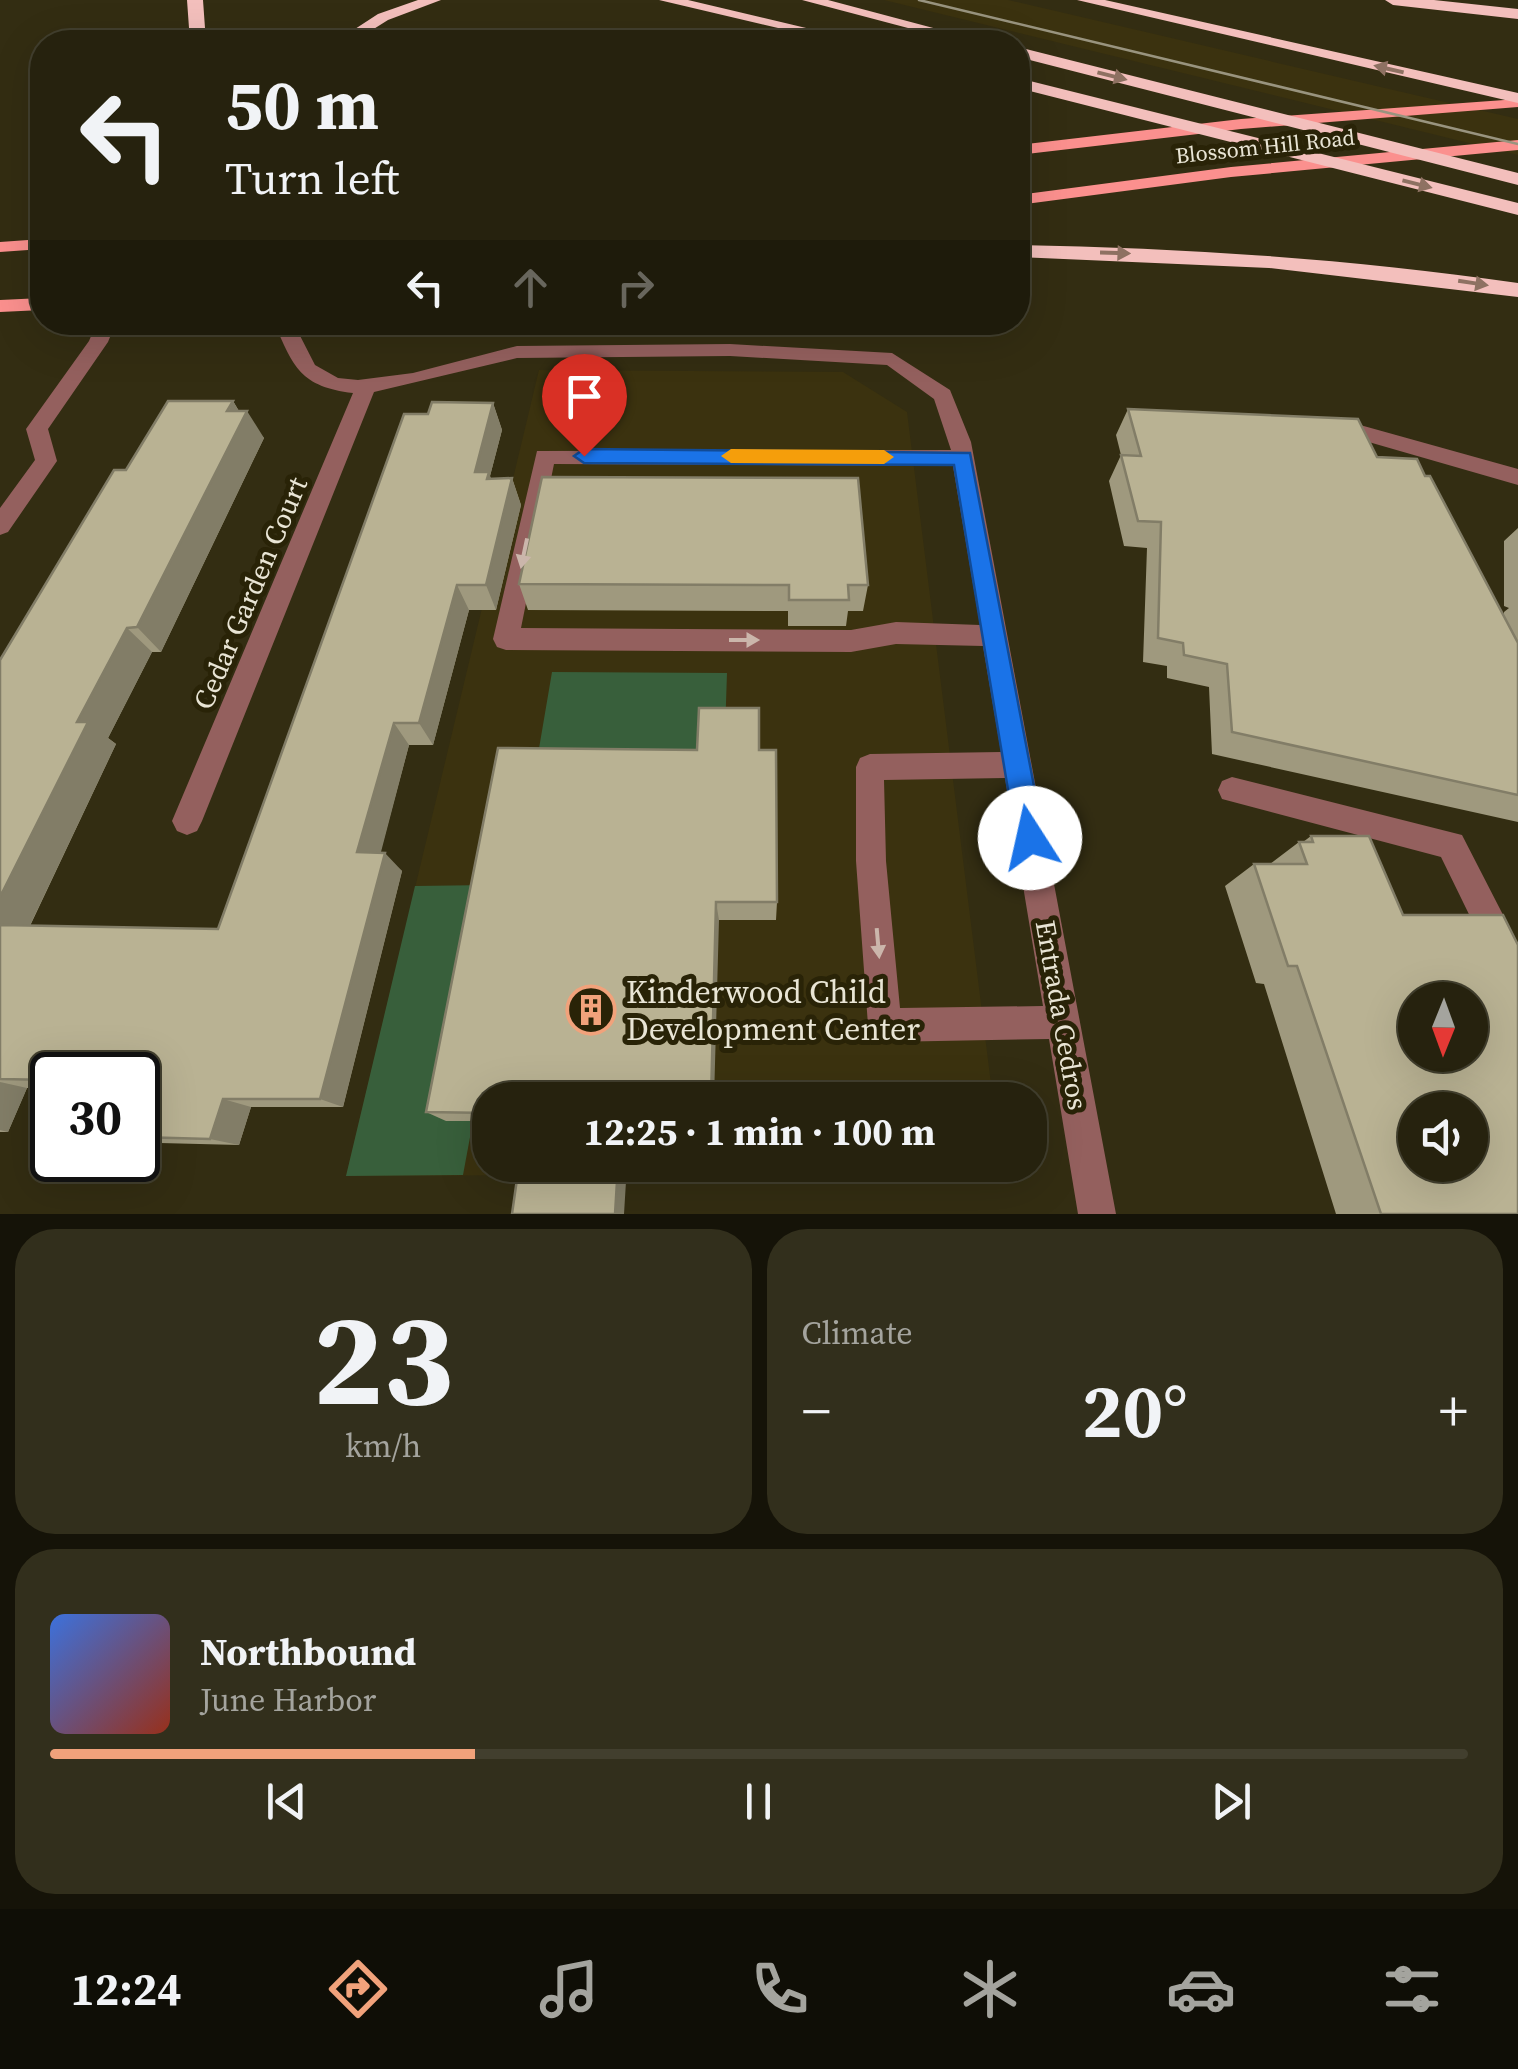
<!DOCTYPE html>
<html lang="en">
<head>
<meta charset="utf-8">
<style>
	body { margin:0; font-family:"Source Serif 4",serif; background:#322f1c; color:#f1f3f6; height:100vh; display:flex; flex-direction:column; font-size:38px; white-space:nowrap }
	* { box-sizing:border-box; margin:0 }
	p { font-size:32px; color:#a4a49e }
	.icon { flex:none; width:55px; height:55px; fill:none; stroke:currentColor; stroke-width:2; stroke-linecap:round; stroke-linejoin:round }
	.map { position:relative; height:1214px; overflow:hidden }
	.sheet { display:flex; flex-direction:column; gap:15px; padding:15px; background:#151308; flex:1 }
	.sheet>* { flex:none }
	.hud { position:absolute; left:30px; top:30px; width:1000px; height:305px; border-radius:40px; box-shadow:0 10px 40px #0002,0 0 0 2px #423f2e; background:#26220e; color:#f1f3f6; overflow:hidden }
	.needle { width:65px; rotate:181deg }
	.tools { position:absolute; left:1398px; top:982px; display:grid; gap:20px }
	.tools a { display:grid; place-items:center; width:90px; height:90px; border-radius:50%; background:#26220e; box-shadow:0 10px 40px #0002,0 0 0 2px #423f2e; font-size:50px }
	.speed { position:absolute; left:30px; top:1052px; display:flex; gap:20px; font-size:50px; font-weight:700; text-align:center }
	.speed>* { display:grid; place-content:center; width:130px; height:130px; border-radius:50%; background:#26220e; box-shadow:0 10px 40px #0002,0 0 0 2px #423f2e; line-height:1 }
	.speed .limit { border:5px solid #111; border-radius:15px; background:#fff; color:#111 }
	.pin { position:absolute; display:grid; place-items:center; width:85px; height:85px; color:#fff; margin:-102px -42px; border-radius:50% 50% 50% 0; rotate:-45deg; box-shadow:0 0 10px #0007 }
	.pin .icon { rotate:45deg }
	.me { position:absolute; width:110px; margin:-55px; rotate:350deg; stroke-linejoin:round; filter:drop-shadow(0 0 8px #0008) }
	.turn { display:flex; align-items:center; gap:35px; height:210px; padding:0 30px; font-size:45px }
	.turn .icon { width:130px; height:130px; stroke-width:2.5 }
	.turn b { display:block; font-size:70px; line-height:85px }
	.lanes { display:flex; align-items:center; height:95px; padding:0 30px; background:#0003; justify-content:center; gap:50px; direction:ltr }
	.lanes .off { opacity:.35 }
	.big { font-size:75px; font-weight:700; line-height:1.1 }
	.sheet .widget { flex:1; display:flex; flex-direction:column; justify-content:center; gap:15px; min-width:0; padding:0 35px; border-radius:40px; background:#322f1c }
	.sheet .dial { align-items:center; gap:0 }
	.dial b { font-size:130px; line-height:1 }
	.song { display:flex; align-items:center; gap:30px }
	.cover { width:120px; height:120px; border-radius:15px; background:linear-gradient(135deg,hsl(220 70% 55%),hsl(10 70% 35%)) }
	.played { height:10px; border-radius:5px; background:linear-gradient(90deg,#f1a27b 30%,#423f2e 30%) }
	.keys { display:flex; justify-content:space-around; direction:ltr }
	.heat { display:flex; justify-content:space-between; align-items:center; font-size:55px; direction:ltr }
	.sheet .tiles { flex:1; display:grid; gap:15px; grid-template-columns:1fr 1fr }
	.widget:last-child { grid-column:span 2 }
	.trip { position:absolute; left:472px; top:1082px; width:575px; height:100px; border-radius:40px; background:#26220e; box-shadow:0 10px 40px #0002,0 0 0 2px #423f2e; font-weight:700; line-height:100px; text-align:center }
	.tabs { display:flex; height:160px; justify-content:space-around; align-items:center; background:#0f0e06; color:#a4a49e }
	.tabs .icon { width:70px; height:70px }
	.tabs .selected { color:#f1a27b }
	.tabs b { font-size:45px; color:#f1f3f6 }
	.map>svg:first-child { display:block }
	.built { fill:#3b320f }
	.green { fill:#385f3b }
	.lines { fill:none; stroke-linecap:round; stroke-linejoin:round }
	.minor { fill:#94605e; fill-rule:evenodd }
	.major { fill:#fb908e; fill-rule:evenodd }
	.highway { fill:#f3bfbc; fill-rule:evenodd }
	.tram { stroke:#99947f; stroke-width:2.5 }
	.wall { fill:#9f997e }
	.shaded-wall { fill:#827d67 }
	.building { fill:#b9b293; stroke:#827d67; stroke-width:2.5; fill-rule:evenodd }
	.oneway { fill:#8e7162 }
	.oneway2 { fill:#cbb6ab }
	.route { fill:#1a73e8; stroke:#114b97; stroke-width:2.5 }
	.slow { fill:#f59e0b }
	.labels { text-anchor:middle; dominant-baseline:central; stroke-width:10; stroke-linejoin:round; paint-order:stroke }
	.far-street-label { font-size:22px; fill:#e9e5d5; stroke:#292307 }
	.street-label { font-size:28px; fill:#e9e5d5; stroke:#292307 }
	.near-poi-label { font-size:32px; fill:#e9e5d5; stroke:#292307; text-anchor:start }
</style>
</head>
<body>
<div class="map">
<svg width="1518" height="1214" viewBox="0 0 1518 1214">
	<rect width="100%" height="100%" fill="#332d12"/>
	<path class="built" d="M 884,0 L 1008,0 L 1518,119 L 1518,155 Z
		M 539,370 L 843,372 L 907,412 L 993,1100 L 490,1100 L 490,1165 L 1001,1165 L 1002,1173 L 346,1176 Z"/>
	<path class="green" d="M 552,672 L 727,673 L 725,733 L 700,773 L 535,772 Z
		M 489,885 L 446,1120 L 473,1121 L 463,1175 L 346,1176 L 415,886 Z"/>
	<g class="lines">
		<path class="minor" d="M 97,322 L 116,322 L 108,342 L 48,429 L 57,461 L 8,532 L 0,535 L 0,508 L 35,460 L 26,429 L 89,341 Z
			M 274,322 L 293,322 L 315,365 L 338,378 L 358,380 L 413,373 L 517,346 L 730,344 L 892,353 L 950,390 L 971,442 L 1116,1214 L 1078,1214 L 1049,1039 L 885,1042 L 873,1037 L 868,1025 L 856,861 L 856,767 L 860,758 L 870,754 L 1001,752 L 983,646 L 896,644 L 851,652 L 506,650 L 497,647 L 493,639 L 537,451 L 951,450 L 934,399 L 887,365 L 730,356 L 517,358 L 374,392 L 202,821 L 197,831 L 187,835 L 177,831 L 172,821 L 353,393 C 301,387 293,367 274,322 ZM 554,464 L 953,466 L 980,625 L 896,622 L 851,630 L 521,628 ZM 1005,778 L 1043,1006 L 900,1008 L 886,861 L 884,780 Z
			M 1335,418 L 1518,469 L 1518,485 L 1327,430 L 1324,425 Z
			M 1232,777 L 1462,835 L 1518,944 L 1518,994 L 1506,990 L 1441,857 L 1222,799 L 1218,790 L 1222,781 Z"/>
		<path class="major" d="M 1518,99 L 1518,107 L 1241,129 L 1018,155 L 1018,145 L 1241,119 Z
			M 1518,140 L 1518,150 L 1231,177 L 1018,205 L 1018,195 L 1231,167 Z
			M 42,239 L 42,249 L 0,252 L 0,242 Z
			M 42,298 L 42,310 L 0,312 L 0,300 Z"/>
		<path class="highway" d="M 187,0 L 203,0 L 206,42 L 190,42 Z
			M 418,0 L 441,0 L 388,20 L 353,42 L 335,42 L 378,14 Z
			M 659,0 L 688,0 L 865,42 L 838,42 Z
			M 802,0 L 828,0 L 986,42 L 961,42 Z
			M 1077,0 L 1105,0 L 1518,93 L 1518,103 Z
			M 1385,0 L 1434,0 L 1518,9 L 1518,19 L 1393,5 Z
			M 1018,47 L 1518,173 L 1518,185 L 1018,57 Z
			M 1018,78 L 1518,203 L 1518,215 L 1018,88 Z
			M 1018,245 C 1186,248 1352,259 1518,283 L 1518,297 L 1269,268 L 1018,257 Z"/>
		<path class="tram" d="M 919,0 L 1518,144"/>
	</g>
	<path class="wall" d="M 233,401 L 239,411 L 264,438 L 161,652 L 152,652 L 108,738 L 116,744 L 30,926 L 218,929 L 428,414 L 493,403 L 502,430 L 490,476 L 491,479 L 512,478 L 521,505 L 496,610 L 469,610 L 433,745 L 409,745 L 380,853 L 402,871 L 343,1107 L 251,1107 L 239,1145 L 160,1143 L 138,1139 L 138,1075 L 52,1075 L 52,1088 L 27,1088 L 8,1132 L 0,1132 L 0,660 L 126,470 Z
		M 1128,409 L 1377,457 L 1504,617 L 1504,612 L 1509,608 L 1504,606 L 1504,541 L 1518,528 L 1518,822 L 1212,754 L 1209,687 L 1167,678 L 1167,666 L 1143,662 L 1147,548 L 1124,546 L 1109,481 L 1121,455 L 1116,435 Z
		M 519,584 L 868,585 L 863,611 L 848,611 L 846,626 L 788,626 L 788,611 L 528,610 Z
		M 759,750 L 777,902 L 776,920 L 719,920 L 490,1100 L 490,1121 L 446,1121 L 426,1112 Z
		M 1311,836 L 1518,1214 L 1336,1214 L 1264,984 L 1256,983 L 1225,886 L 1254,864 L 1270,864 L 1299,842 L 1303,842 Z"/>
	<path class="shaded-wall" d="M 233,401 L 243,418 L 247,411 L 264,438 L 161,652 L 137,627 Z
		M 493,403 L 502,430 L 490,476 L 498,499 L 475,472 Z
		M 512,478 L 521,505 L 496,610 L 486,585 Z
		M 457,585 L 469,610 L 433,745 L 419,723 Z
		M 127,628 L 152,652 L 108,738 L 116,744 L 23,940 L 0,931 L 0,897 L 77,722 Z
		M 394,723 L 409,745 L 376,871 L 357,852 Z
		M 385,853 L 402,871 L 343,1107 L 320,1099 Z
		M 716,902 L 719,920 L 714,1100 L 711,1100 Z
		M 0,1082 L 27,1088 L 8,1132 L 0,1130 Z
		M 223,1099 L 251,1107 L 239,1145 L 210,1139 Z
		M 618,1165 L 627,1165 L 624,1214 L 615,1214 Z"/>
	<path class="building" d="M 168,401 L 233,401 L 227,411 L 247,411 L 137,627 L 127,628 L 77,722 L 88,722 L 0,897 L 0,660 L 114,470 L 126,470 Z
		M 432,402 L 493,403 L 475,472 L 489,472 L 487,479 L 512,478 L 486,585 L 457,585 L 419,723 L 394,723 L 357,852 L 385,853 L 320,1099 L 223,1099 L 210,1139 L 138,1137 L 138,1075 L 52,1075 L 52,1080 L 0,1079 L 0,925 L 218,929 L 404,414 L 428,414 Z
		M 1128,409 L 1358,419 L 1377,457 L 1417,459 L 1425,476 L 1430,476 L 1518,643 L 1518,795 L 1232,732 L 1227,664 L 1184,655 L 1183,643 L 1158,638 L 1161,522 L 1138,521 L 1121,455 L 1141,456 Z
		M 542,477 L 858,478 L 868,585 L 848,585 L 849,600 L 789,600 L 789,585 L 519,584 Z
		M 699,708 L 759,708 L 759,750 L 776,750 L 777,902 L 716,902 L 711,1100 L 490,1100 L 490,1113 L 426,1112 L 498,748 L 697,750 Z
		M 1311,836 L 1369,836 L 1403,915 L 1503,915 L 1518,945 L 1518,1214 L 1381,1214 L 1297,966 L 1288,966 L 1254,864 L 1307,864 L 1299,842 L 1313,842 ZM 1415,1000 L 1470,1000 L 1470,1055 L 1415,1055 ZM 1415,1110 L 1470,1110 L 1470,1165 L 1415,1165 Z
		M 519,1165 L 618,1165 L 615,1214 L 512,1214 Z"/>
	<defs><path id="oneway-solid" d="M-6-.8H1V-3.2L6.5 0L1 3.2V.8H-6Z" transform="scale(2.5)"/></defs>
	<g class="oneway">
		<use href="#oneway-solid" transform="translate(1389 69) rotate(-167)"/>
		<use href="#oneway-solid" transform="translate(1112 76) rotate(14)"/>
		<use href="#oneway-solid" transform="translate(1417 184) rotate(14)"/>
		<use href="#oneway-solid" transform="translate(1115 253) rotate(2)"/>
		<use href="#oneway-solid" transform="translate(1473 283) rotate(9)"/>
	</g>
	<g class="oneway2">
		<use href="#oneway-solid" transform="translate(524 553) rotate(102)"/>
		<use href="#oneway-solid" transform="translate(744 640)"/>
		<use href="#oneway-solid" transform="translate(878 943) rotate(85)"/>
	</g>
	<path class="route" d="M 584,449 L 970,453 L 1044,838 L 1040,848 L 1030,852 L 1020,848 L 1016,838 L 954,465 L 584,463 L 574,456 Z"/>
	<path class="slow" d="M 731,449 L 884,450 L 894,457 L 884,464 L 731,463 L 721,456 Z"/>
	<defs>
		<g id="building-ring" transform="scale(2.5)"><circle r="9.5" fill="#292307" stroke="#f1a27b" stroke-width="1.5"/><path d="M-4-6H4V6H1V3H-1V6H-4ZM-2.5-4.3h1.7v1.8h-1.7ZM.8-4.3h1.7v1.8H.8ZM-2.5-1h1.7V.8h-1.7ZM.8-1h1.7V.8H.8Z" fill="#f1a27b"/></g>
	</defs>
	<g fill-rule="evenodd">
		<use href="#building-ring" x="591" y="1010"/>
	</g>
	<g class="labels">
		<g class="far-street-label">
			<text transform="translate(1265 146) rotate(-6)">Blossom Hill Road</text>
		</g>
		<g class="street-label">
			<text transform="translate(250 593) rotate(-67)">Cedar Garden Court</text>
			<text transform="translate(1062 1015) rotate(80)">Entrada Cedros</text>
		</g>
		<g class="near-poi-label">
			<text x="626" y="992">Kinderwood Child<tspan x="626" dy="37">Development Center</tspan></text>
		</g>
	</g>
</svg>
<div class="tools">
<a><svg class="needle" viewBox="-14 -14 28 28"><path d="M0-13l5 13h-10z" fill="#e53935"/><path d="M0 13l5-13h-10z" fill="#a4a49e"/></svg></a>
<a><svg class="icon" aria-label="sound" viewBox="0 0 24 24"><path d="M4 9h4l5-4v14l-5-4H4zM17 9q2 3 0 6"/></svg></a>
</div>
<div class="speed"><div class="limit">30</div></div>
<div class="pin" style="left:584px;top:456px;background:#d93025"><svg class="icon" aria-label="arrive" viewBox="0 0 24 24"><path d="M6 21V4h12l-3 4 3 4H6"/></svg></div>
<svg class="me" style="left:1030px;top:838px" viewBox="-20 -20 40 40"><circle r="19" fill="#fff"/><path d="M0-13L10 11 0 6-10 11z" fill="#1a73e8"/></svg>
<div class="trip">12:25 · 1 min · 100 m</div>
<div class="hud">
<div class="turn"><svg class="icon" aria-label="left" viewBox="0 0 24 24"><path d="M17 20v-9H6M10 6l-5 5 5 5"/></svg><div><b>50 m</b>Turn left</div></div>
<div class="lanes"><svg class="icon" aria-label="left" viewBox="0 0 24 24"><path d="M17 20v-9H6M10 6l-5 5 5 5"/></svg><svg class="icon off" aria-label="ahead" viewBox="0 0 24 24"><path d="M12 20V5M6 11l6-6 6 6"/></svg><svg class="icon off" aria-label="right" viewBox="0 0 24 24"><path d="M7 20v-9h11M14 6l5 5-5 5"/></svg></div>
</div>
</div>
<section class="sheet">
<div class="tiles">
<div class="widget dial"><b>23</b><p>km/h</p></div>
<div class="widget"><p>Climate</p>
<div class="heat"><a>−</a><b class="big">20°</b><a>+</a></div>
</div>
<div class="widget">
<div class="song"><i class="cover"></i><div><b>Northbound</b><p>June Harbor</p></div></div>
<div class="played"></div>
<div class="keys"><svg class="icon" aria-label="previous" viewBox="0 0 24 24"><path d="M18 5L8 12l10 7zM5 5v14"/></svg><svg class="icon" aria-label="pause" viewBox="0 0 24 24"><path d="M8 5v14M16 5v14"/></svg><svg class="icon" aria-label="next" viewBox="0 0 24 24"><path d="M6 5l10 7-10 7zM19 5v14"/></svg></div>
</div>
</div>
</section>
<nav class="tabs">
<b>12:24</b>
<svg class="icon selected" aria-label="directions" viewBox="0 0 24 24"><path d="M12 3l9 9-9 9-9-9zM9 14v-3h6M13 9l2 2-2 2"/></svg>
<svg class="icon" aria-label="music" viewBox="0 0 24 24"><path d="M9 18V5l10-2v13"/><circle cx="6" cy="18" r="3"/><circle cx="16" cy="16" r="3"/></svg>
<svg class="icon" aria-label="phone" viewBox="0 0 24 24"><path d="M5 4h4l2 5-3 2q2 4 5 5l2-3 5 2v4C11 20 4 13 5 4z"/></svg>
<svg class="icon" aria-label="climate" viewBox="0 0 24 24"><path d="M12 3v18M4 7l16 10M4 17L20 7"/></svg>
<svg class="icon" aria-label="car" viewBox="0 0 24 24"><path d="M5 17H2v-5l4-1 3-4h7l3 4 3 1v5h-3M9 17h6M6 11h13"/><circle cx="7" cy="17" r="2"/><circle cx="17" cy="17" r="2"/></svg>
<svg class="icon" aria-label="filters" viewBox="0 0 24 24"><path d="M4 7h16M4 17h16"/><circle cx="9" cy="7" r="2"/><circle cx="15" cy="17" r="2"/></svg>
</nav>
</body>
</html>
